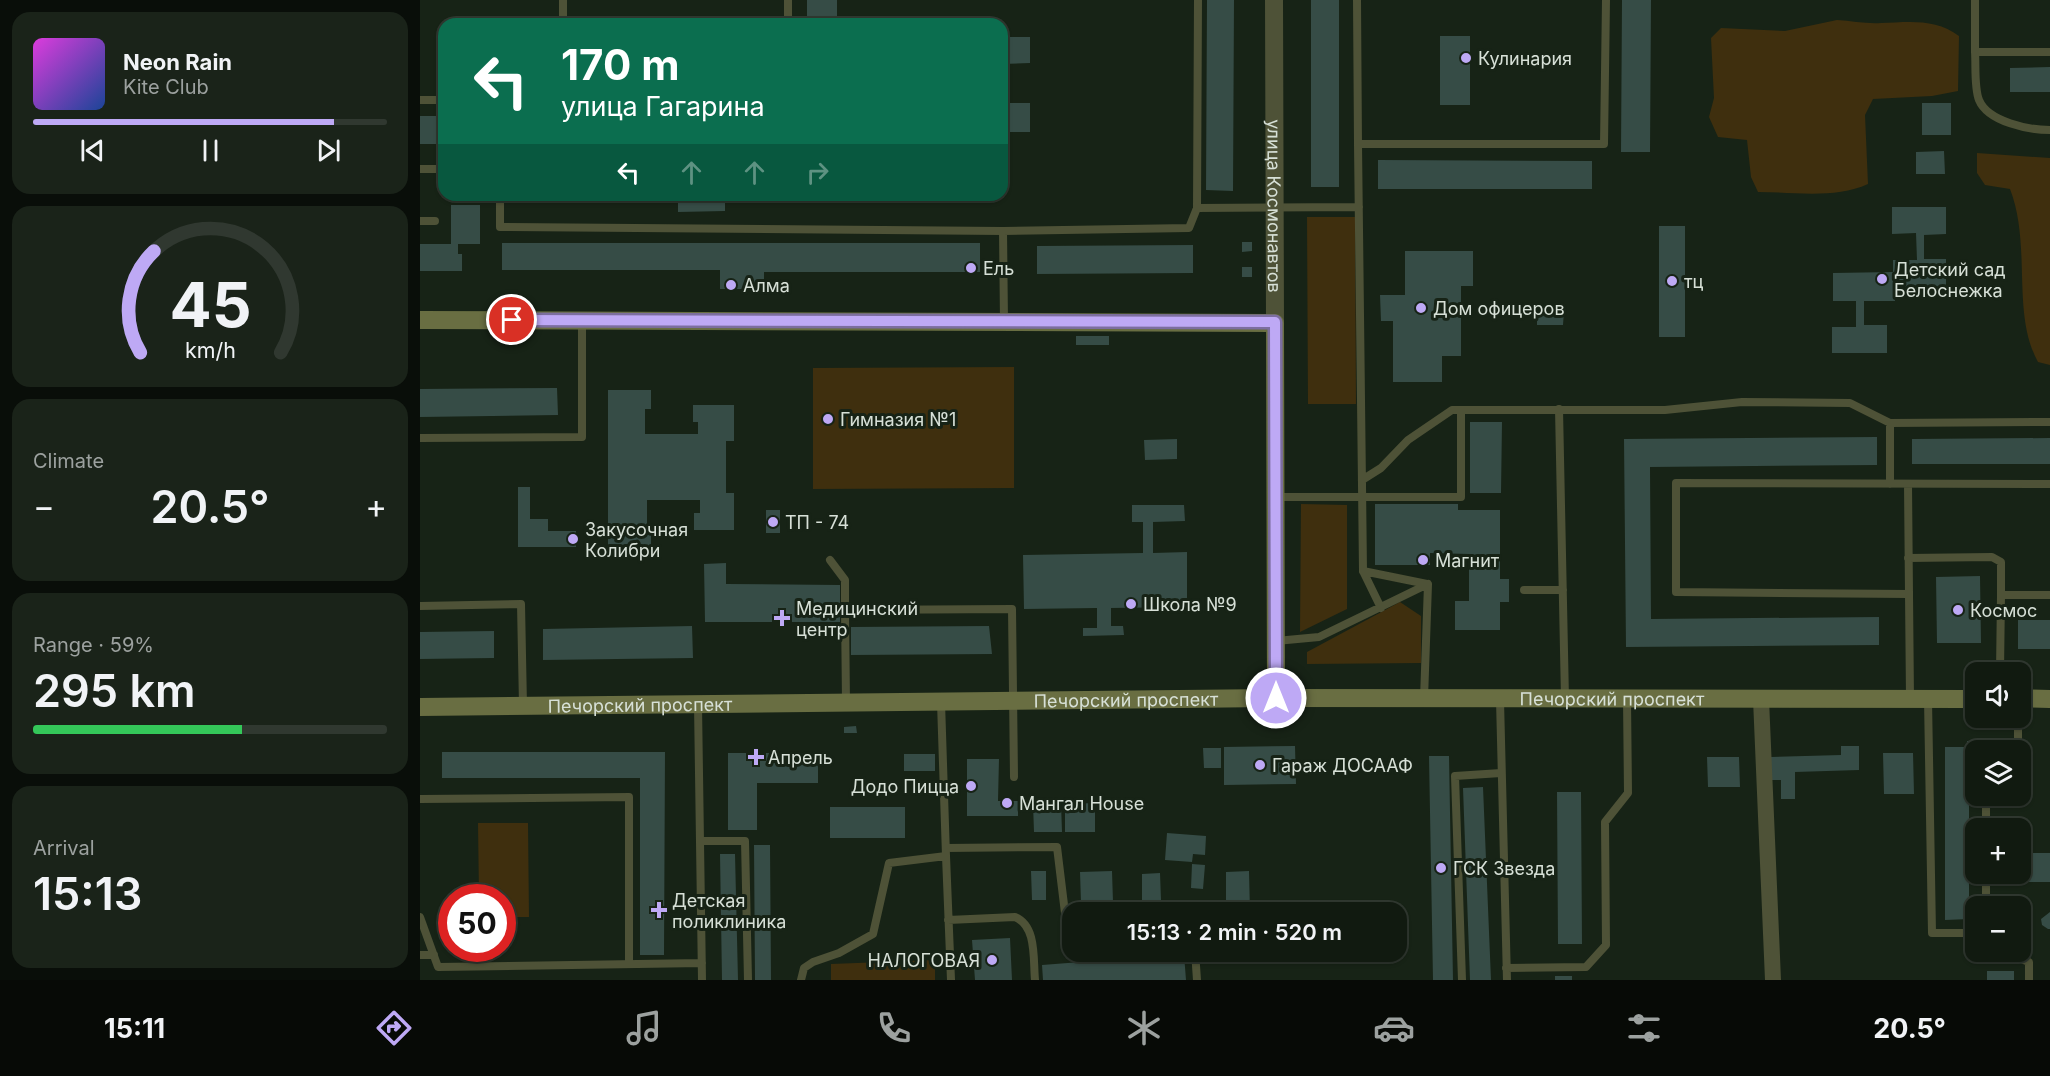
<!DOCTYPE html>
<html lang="en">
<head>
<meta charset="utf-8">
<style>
	body { margin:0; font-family:Inter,sans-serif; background:#1a2319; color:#f1f3f6; height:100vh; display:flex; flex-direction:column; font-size:22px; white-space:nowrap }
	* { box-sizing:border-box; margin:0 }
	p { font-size:20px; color:#9ca19f }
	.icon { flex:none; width:33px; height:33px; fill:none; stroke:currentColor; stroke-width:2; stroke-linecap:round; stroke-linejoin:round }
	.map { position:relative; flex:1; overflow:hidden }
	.panel { display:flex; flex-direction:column; gap:12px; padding:12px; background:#090e09; width:420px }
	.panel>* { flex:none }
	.guide { position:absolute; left:18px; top:18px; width:570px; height:183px; border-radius:18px; box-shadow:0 2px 4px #0004,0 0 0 2px #303830; background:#0b6e4f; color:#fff; overflow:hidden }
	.controls { position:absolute; left:1545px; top:662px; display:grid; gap:12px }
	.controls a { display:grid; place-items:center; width:66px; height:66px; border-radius:12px; background:#111a10; box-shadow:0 2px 4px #0004,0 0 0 2px #303830; font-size:30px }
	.speed { position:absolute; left:18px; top:884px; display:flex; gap:12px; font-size:30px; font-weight:700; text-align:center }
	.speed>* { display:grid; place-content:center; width:78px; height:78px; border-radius:50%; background:#111a10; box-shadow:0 2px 4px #0004,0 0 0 2px #303830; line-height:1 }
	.speed .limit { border:9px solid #d22; background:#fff; color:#111 }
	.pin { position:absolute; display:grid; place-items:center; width:51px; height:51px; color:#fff; margin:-26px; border:3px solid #fff; border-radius:50%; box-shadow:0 2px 6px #0007 }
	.me { position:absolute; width:66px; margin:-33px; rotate:0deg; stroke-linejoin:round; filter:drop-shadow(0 0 4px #0008) }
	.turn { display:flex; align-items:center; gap:21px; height:126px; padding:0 24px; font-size:27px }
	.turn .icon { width:78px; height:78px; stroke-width:2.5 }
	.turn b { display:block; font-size:42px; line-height:51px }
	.lanes { display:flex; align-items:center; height:57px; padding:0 24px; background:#0003; justify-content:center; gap:30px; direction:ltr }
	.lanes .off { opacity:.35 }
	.big { font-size:45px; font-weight:600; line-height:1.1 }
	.panel .tile { flex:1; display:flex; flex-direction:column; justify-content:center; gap:9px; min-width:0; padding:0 21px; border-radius:18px; background:#1a2319 }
	.panel .dial { align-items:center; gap:0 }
	.dial svg { height:156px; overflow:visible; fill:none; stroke:#303830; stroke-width:7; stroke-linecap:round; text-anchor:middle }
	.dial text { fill:#f1f3f6; stroke:none }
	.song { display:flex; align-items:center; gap:18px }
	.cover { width:72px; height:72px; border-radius:9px; background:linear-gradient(135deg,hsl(300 70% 55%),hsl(220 70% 35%)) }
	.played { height:6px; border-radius:3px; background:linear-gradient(90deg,#bea9f5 85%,#303830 85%) }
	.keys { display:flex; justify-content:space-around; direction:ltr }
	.heat { display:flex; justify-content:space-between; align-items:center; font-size:33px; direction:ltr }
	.charge { height:9px; border-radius:4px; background:linear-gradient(90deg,#34c759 59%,#303830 0) }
	.trip { position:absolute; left:642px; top:902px; width:345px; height:60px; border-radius:18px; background:#111a10; box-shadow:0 2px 4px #0004,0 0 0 2px #303830; font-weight:600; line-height:60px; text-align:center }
	.dock { display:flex; height:96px; justify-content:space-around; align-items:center; background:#070a06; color:#9ca19f }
	.dock .icon { width:42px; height:42px }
	.dock .selected { color:#bea9f5 }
	.dock b { font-size:27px; color:#f1f3f6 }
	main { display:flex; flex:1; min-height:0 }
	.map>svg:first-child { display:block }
	.green { fill:#3f2f0e }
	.building { fill:#364c46 }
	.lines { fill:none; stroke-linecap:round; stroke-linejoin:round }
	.service { stroke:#4e5237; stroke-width:8 }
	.minor { stroke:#4e5237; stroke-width:16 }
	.tertiary { stroke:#4e5237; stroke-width:18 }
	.secondary { stroke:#696e42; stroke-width:18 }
	.route-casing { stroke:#7c6e9f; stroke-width:15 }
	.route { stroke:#bea9f5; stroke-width:10 }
	.poi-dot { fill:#bea9f5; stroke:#172316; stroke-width:2 }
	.labels { text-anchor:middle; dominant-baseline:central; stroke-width:6; stroke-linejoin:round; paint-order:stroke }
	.poi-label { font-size:18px; fill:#d7e0d7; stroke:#172316; text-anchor:start }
	.street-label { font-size:18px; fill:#d7e0d7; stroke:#172316 }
</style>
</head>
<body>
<main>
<section class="panel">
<div class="tile">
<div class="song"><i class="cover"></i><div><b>Neon Rain</b><p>Kite Club</p></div></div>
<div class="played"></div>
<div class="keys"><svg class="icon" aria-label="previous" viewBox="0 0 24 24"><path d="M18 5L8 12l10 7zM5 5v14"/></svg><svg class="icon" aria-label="pause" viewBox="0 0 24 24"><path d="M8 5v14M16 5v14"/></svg><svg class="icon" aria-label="next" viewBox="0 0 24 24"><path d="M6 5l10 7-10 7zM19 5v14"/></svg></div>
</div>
<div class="tile dial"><svg viewBox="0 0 100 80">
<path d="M14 69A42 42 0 1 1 86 69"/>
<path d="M14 69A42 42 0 0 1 21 17" stroke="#bea9f5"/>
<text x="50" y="56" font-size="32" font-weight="700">45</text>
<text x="50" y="72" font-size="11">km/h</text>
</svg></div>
<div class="tile"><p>Climate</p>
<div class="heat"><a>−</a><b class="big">20.5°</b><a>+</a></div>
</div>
<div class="tile"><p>Range · 59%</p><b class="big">295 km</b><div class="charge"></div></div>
<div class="tile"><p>Arrival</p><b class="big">15:13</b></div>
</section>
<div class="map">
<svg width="1630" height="980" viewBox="0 0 1630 980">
	<rect width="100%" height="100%" fill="#172316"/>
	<path class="green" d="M 1417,20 C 1432,21 1447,24 1461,23 C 1488,22 1516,18 1539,36 L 1538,91 L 1512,96 L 1453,99 L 1445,115 L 1448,184 C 1415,199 1374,192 1338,192 L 1331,177 L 1327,140 L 1298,137 L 1289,117 L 1294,98 L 1291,38 L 1301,28 L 1365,31 Z
		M 1557,153 L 1630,158 L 1630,365 L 1618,362 C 1591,313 1612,246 1590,189 L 1565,185 L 1557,173 Z
		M 887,217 L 935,217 L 936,404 L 888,404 Z
		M 594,367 L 594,488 L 393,489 L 393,368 Z
		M 881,504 L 927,505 L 927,609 L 880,632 Z
		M 980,602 L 1001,616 L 1001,663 L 887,664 L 887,652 Z
		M 58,823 L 108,823 L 109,917 L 83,917 L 82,897 L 59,897 Z
		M 515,960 L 515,980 L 411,980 L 411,964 Z"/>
	<path class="building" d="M 387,0 L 417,0 L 417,24 L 387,24 Z
		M 787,0 L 814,0 L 813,191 L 786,190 Z
		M 891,0 L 919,0 L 919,187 L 891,187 Z
		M 1202,0 L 1231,0 L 1230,152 L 1201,152 Z
		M 1020,36 L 1050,36 L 1050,105 L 1020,105 Z
		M 582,37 L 610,37 L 610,63 L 582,64 Z
		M 1630,67 L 1630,92 L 1590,92 L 1590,68 Z
		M 582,103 L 610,103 L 610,132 L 582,132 Z
		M 1502,103 L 1531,103 L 1531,135 L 1502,135 Z
		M 0,116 L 24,116 L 24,144 L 0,144 Z
		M 1524,151 L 1525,174 L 1496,174 L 1496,152 Z
		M 958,160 L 1172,161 L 1172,189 L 958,189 Z
		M 258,195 L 305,195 L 305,211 L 258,212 Z
		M 31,205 L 60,205 L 60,244 L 38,244 L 38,254 L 42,254 L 42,271 L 0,271 L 0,244 L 31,244 Z
		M 1472,207 L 1526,207 L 1526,234 L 1504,235 L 1504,259 L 1526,259 L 1526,287 L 1474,287 L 1475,301 L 1444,301 L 1444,325 L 1467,325 L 1467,353 L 1412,353 L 1412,327 L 1436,327 L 1436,301 L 1413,301 L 1413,273 L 1473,272 L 1473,260 L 1497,260 L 1496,233 L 1472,234 Z
		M 1239,226 L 1265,226 L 1265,337 L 1239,337 Z
		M 822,242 L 832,242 L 832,251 L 822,252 Z
		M 82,243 L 560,243 L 560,272 L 344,272 L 344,289 L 300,289 L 300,270 L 82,270 Z
		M 773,245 L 773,273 L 617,274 L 617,246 Z
		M 985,251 L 1053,251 L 1053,286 L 1041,286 L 1041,356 L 1022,356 L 1022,382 L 973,382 L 973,321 L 961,321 L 960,295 L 985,295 Z
		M 822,267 L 832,267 L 832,277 L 822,277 Z
		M 1117,310 L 1144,311 L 1143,325 L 1117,325 Z
		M 656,336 L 689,336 L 689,345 L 656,345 Z
		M 137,388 L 138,415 L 0,417 L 0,389 Z
		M 188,390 L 231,390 L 231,409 L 225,409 L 225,434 L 278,434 L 278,422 L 273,422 L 273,405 L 314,405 L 314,441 L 306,441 L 306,493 L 314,493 L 314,530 L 274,530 L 274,513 L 280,513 L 280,500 L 227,500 L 227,526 L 231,526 L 231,546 L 188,546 Z
		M 1050,422 L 1082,422 L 1081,493 L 1050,493 Z
		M 1457,437 L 1457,465 L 1230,467 L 1231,619 L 1459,617 L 1459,645 L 1206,647 L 1204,439 Z
		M 1630,438 L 1630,464 L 1492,464 L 1492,439 Z
		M 757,439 L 757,459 L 725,460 L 724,440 Z
		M 98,487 L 110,487 L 110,519 L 128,519 L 128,531 L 156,531 L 156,547 L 98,547 Z
		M 955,504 L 1038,504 L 1038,510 L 1080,510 L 1080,579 L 1089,579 L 1089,602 L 1080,602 L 1080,630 L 1035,630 L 1035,601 L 1049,601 L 1049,554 L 1010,553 L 1010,565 L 955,565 Z
		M 712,505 L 764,505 L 765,521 L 733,522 L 733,553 L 767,552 L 767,607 L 691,608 L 691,626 L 703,626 L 704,635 L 663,636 L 663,628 L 677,628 L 677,608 L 604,609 L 603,555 L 723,553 L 723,522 L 712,522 Z
		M 346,510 L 360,510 L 360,533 L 346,533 Z
		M 306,563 L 306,584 L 420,585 L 420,622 L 285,622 L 284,564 Z
		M 1560,576 L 1561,643 L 1517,643 L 1516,577 Z
		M 1598,620 L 1630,620 L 1630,649 L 1598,649 Z
		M 272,626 L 273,658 L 123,660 L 123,629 Z
		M 569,626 L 572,654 L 431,655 L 431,627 Z
		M 74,631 L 74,658 L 0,659 L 0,632 Z
		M 436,726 L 437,733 L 424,733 L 424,727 Z
		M 1547,741 L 1592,741 L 1592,750 L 1556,750 L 1556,768 L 1549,768 L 1549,919 L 1525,920 L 1525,747 L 1547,747 Z
		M 875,746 L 876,784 L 804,785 L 804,747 Z
		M 1421,746 L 1439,746 L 1439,770 L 1375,772 L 1375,799 L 1361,799 L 1361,780 L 1351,780 L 1351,757 L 1421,755 Z
		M 783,748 L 801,748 L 801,768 L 784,768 Z
		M 22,752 L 245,752 L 244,955 L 220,955 L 220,778 L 22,778 Z
		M 308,753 L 398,753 L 398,783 L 337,783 L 337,830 L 308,830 Z
		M 1463,753 L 1493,753 L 1494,794 L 1464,794 Z
		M 484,754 L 515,754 L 515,771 L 484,771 Z
		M 1009,756 L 1029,756 L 1033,980 L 1013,980 Z
		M 1287,757 L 1319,757 L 1320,787 L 1288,787 Z
		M 547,759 L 579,759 L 578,801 L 598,801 L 598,816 L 547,816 Z
		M 1063,787 L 1071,980 L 1050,980 L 1043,788 Z
		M 1137,792 L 1161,792 L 1162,944 L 1138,944 Z
		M 641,803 L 642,832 L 614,832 L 613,804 Z
		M 675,803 L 675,832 L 645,832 L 645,804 Z
		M 410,807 L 485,807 L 485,838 L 410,838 Z
		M 747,833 L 786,836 L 785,855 L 773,854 L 772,862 L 745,860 Z
		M 334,845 L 350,845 L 351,980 L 335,980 Z
		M 1609,853 L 1630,853 L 1630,882 L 1609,882 Z
		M 300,854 L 315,854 L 318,980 L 302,980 Z
		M 772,864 L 785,865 L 783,889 L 771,888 Z
		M 611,871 L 626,871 L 626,900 L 612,900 Z
		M 692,871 L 693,902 L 661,903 L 660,872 Z
		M 829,871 L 830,912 L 806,912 L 806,872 Z
		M 740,873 L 741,900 L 722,900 L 722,874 Z
		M 1630,912 L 1630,929 L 1628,929 L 1622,925 L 1621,919 Z
		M 590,938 L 592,980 L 555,980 L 552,940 Z
		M 764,954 L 766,980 L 623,980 L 622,965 Z
		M 1567,971 L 1594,971 L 1594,980 L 1567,980 Z
		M 1135,976 L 1152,976 L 1152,980 L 1135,980 Z"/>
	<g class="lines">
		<path class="service" d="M 143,0 L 143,24
			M 937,0 L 938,144 L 1184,144 L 1186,0
			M 1555,0 L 1555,52 L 1630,52
			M 368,24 L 368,0
			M 1555,52 C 1556,66 1554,87 1559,100 C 1568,122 1609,130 1630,130
			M 0,100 L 24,100
			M 938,144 L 943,571 L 961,608
			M 0,169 L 24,169
			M 80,195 L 80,227 L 583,231 L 769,228 L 777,208 L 939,207
			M 777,208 L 778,0
			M 0,221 L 15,221
			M 583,231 L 584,321
			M 1139,409 L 1145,699
			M 0,438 L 162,437 L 162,321
			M 942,480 L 961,468 L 988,440 L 1032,410 L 1245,410 L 1322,402 L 1430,403 L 1470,423
			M 1470,484 L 1470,423 L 1630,422
			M 1488,484 L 1489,594 L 1256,592 L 1256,483 L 1630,484
			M 856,497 L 1041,497 L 1041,410
			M 1488,558 L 1572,557 L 1581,562 L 1581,595
			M 410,560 L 425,580 L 425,610
			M 943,571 L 1007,584
			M 1104,590 L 1143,590
			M 1489,594 L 1490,699
			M 0,606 L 101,604 L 103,706
			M 856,641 L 899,637 L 1008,584 L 1004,699
			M 1580,672 L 1581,595 L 1630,595
			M 1508,699 L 1512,933 L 1556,933
			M 1080,700 L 1087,980
			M 426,703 L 425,610 L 592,609 L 594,777
			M 278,704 L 282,980
			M 1598,717 L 1598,750
			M 1566,795 L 1566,828
			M 0,799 L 209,797 L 209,964
			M 281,841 L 325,841 L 328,980
			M 526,848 L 637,847 L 645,913 L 652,912
			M 526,856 L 531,980
			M 1566,873 L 1566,906
			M 670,912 L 760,912
			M 0,917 L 18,967 L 282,963
			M 528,920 L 595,917 C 617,926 613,959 615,980
			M 775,951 L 777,980
			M 1580,951 L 1609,962 L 1609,980
			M 0,955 L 14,955
			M 1086,968 L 1166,967 L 1186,945 L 1185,822 L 1208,793 L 1207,699
			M 381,980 L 384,968 L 393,962 L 419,953 L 453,934 L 469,863 L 526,856 L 521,702
			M 1042,980 L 1035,776 L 1081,773"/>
		<path class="minor" d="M 1341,699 L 1353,980"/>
		<path class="tertiary" id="s1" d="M 854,0 L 855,323"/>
		<g class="secondary">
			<path d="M 0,320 L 855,323 L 856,698"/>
			<path d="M 1600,698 L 1630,699"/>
			<path id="s2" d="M 0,707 L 856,698 L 1556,699"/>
		</g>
	</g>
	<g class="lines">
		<g class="route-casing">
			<path id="route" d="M 92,320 L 855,322 L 856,698"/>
		</g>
		<use href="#route" class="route"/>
	</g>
	<g class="poi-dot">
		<circle cx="1046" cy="58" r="6"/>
		<circle cx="551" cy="268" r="6"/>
		<circle cx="1462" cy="279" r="6"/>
		<circle cx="1252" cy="281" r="6"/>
		<circle cx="311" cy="285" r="6"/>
		<circle cx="1001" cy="308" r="6"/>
		<circle cx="408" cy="419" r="6"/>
		<circle cx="353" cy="522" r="6"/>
		<circle cx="153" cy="539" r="6"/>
		<circle cx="1003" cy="560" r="6"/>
		<circle cx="711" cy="604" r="6"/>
		<circle cx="1538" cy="610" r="6"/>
		<path d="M359 609h6v6h6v6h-6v6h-6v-6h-6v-6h6z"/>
		<path d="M333 748h6v6h6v6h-6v6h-6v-6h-6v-6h6z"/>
		<circle cx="840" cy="765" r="6"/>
		<circle cx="551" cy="786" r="6"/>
		<circle cx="587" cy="803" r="6"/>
		<circle cx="1021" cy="868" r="6"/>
		<path d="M236 901h6v6h6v6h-6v6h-6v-6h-6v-6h6z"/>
		<circle cx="572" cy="960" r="6"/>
	</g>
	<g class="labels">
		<g class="poi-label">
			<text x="1058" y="58">Кулинария</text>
			<text x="563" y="268">Ель</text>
			<text x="1474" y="269">Детский сад<tspan x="1474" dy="21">Белоснежка</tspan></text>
			<text x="1264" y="281">тц</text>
			<text x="323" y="285">Алма</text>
			<text x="1013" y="308">Дом офицеров</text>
			<text x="420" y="419">Гимназия №1</text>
			<text x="365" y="522">ТП - 74</text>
			<text x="165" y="529">Закусочная<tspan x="165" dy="21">Колибри</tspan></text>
			<text x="1015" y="560">Магнит</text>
			<text x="723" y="604">Школа №9</text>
			<text x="376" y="608">Медицинский<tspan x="376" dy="21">центр</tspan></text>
			<text x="1550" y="610">Космос</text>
			<text x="348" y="757">Апрель</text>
			<text x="852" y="765">Гараж ДОСААФ</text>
			<text x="539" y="786" text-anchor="end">Додо Пицца</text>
			<text x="599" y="803">Мангал House</text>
			<text x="1033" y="868">ГСК Звезда</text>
			<text x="252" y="900">Детская<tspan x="252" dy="21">поликлиника</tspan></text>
			<text x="560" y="960" text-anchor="end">НАЛОГОВАЯ</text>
		</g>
		<g class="street-label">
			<text stroke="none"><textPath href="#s1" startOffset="206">улица Космонавтов</textPath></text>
			<text stroke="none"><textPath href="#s2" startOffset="1192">Печорский проспект</textPath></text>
			<text stroke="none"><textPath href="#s2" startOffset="706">Печорский проспект</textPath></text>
			<text stroke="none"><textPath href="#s2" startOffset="220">Печорский проспект</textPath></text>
		</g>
	</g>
</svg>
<div class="controls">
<a><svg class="icon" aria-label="sound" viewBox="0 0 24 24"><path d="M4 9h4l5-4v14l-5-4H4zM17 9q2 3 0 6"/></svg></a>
<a><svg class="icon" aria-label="layers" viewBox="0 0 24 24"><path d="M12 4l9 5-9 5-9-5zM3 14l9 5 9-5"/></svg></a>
<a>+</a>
<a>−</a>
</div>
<div class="speed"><div class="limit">50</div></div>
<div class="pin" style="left:92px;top:320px;background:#d93025"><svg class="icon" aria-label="arrive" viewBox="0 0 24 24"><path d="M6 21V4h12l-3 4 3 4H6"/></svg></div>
<svg class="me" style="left:856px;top:698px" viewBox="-20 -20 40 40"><circle r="17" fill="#bea9f5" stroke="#fff" stroke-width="3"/><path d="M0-11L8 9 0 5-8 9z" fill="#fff"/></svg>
<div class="trip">15:13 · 2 min · 520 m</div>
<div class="guide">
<div class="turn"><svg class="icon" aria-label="left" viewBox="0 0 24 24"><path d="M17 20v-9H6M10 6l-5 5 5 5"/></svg><div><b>170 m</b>улица Гагарина</div></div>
<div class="lanes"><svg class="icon" aria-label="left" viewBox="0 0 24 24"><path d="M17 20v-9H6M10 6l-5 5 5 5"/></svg><svg class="icon off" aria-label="ahead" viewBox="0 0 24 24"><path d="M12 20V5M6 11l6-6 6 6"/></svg><svg class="icon off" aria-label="ahead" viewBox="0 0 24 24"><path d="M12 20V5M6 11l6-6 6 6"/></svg><svg class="icon off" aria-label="right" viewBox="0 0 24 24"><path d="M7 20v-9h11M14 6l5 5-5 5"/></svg></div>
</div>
</div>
</main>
<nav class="dock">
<b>15:11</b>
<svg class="icon selected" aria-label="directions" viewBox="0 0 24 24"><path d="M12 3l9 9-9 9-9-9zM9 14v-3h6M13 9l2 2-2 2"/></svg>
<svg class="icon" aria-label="music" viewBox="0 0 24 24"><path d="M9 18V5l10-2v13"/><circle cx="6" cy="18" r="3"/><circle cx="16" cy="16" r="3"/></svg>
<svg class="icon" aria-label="phone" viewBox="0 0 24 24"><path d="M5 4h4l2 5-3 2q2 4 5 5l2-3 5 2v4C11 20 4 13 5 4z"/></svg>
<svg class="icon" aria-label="climate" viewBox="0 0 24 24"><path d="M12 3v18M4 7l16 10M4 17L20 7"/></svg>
<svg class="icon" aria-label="car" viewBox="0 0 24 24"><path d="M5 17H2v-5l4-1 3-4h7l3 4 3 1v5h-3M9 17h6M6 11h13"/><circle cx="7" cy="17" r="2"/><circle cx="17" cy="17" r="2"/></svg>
<svg class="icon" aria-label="filters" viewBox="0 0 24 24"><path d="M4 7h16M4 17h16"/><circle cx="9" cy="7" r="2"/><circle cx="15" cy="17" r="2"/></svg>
<b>20.5°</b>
</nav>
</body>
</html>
